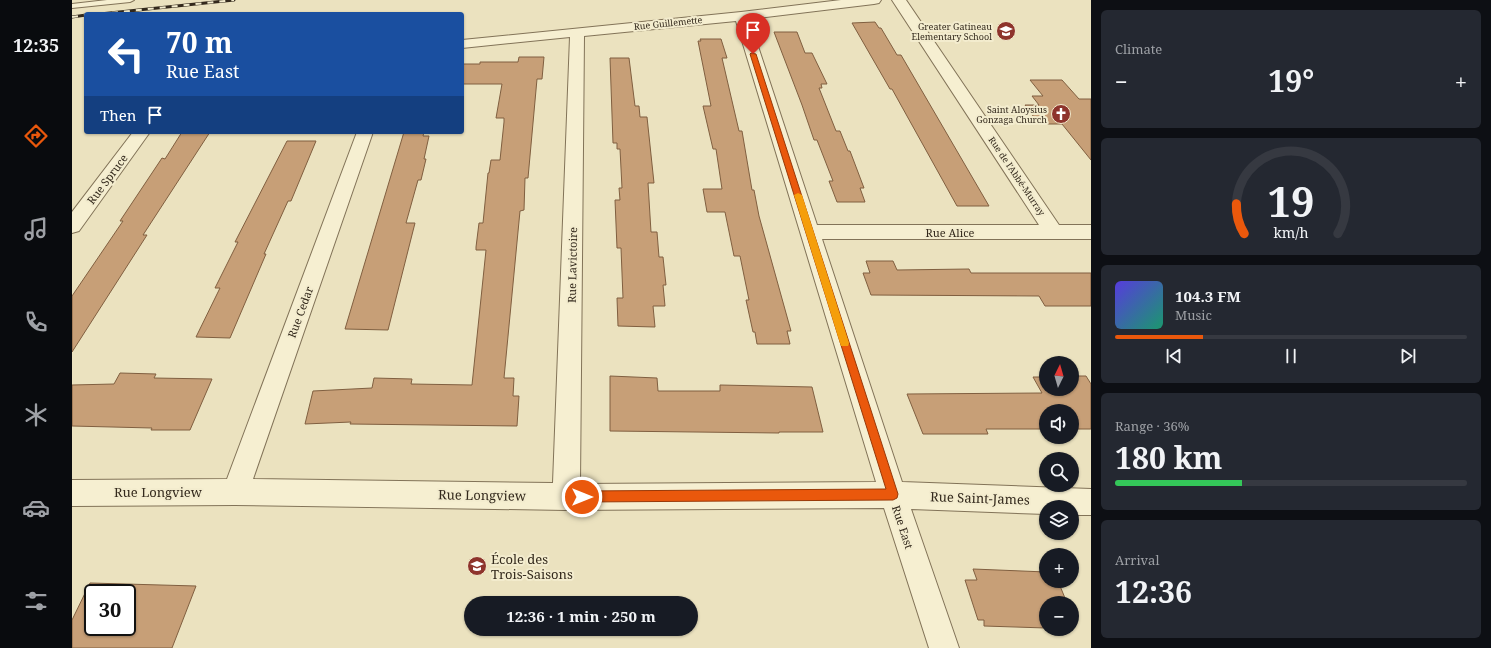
<!DOCTYPE html>
<html lang="en">
<head>
<meta charset="utf-8">
<style>
	body { margin:0; font-family:"Noto Serif",serif; background:#242831; color:#f1f3f6; height:100vh; display:flex; flex-direction:column; font-size:15px; white-space:nowrap }
	* { box-sizing:border-box; margin:0 }
	p { font-size:13px; color:#9ea1a6 }
	.icon { flex:none; width:22px; height:22px; fill:none; stroke:currentColor; stroke-width:2; stroke-linecap:round; stroke-linejoin:round }
	.map { position:relative; flex:1; overflow:hidden }
	.sheet { display:flex; flex-direction:column; gap:10px; padding:10px; background:#0d0f14; width:400px }
	.sheet>* { flex:none }
	.banner { position:absolute; left:12px; top:12px; width:380px; height:122px; border-radius:4px; box-shadow:0 1px 3px #0004; background:#1a4fa0; color:#fff; overflow:hidden }
	.needle { width:26px; rotate:5deg }
	.controls { position:absolute; left:967px; top:356px; display:grid; gap:8px }
	.controls a { display:grid; place-items:center; width:40px; height:40px; border-radius:50%; background:#171b24; box-shadow:0 1px 3px #0004; font-size:20px }
	.speed { position:absolute; left:12px; top:584px; display:flex; gap:8px; font-size:20px; font-weight:700; text-align:center }
	.speed>* { display:grid; place-content:center; width:52px; height:52px; border-radius:50%; background:#171b24; box-shadow:0 1px 3px #0004; line-height:1 }
	.speed .limit { border:2px solid #111; border-radius:6px; background:#fff; color:#111 }
	.pin { position:absolute; display:grid; place-items:center; width:34px; height:34px; color:#fff; margin:-41px -17px; border-radius:50% 50% 50% 0; rotate:-45deg; box-shadow:0 0 4px #0007 }
	.pin .icon { rotate:45deg }
	.me { position:absolute; width:44px; margin:-22px; rotate:90deg; stroke-linejoin:round; filter:drop-shadow(0 0 3px #0008) }
	.turn { display:flex; align-items:center; gap:14px; height:84px; padding:0 16px; font-size:18px }
	.turn .icon { width:52px; height:52px; stroke-width:2.5 }
	.turn b { display:block; font-size:28px; line-height:34px }
	.then { display:flex; align-items:center; height:38px; padding:0 16px; background:#0003; gap:8px; font-size:15px }
	.big { font-size:30px; font-weight:700; line-height:1.1 }
	.sheet .tile { flex:1; display:flex; flex-direction:column; justify-content:center; gap:6px; min-width:0; padding:0 14px; border-radius:6px; background:#242831 }
	.sheet .dial { align-items:center; gap:0 }
	.dial svg { height:104px; overflow:visible; fill:none; stroke:#363941; stroke-width:7; stroke-linecap:round; text-anchor:middle }
	.dial text { fill:#f1f3f6; stroke:none }
	.song { display:flex; align-items:center; gap:12px }
	.cover { width:48px; height:48px; border-radius:6px; background:linear-gradient(135deg,hsl(250 70% 55%),hsl(160 70% 35%)) }
	.played { height:4px; border-radius:2px; background:linear-gradient(90deg,#ea580c 25%,#363941 25%) }
	.keys { display:flex; justify-content:space-around; direction:ltr }
	.heat { display:flex; justify-content:space-between; align-items:center; font-size:22px; direction:ltr }
	.charge { height:6px; border-radius:3px; background:linear-gradient(90deg,#34c759 36%,#363941 0) }
	.trip { position:absolute; left:392px; top:596px; width:234px; height:40px; border-radius:20px; background:#171b24; box-shadow:0 1px 3px #0004; font-weight:700; line-height:40px; text-align:center }
	main { display:flex; flex:1; min-height:0 }
	.tabs { display:flex; flex-direction:column; width:72px; justify-content:space-around; align-items:center; background:#090b0e; color:#9ea1a6 }
	.tabs .icon { width:28px; height:28px }
	.tabs .active { color:#ea580c }
	.tabs b { font-size:18px; color:#f1f3f6 }
	.map>svg:first-child { display:block }
	.building { fill:#c79f77; stroke:#805f40; fill-rule:evenodd }
	.lines { fill:none; stroke-linecap:round; stroke-linejoin:round }
	.service-casing { stroke:#827358; stroke-width:2 }
	.minor-casing { stroke:#827358; stroke-width:2 }
	.service { fill:#f6efd1; fill-rule:evenodd }
	.minor { fill:#f6efd1; fill-rule:evenodd }
	.rail-casing { stroke:#33291c; stroke-width:3 }
	.rail { stroke:#f3ecce; stroke-width:2; stroke-dasharray:6; stroke-linecap:butt }
	.route { fill:#ea580c; stroke:#983908 }
	.slow { fill:#f59e0b }
	.labels { text-anchor:middle; dominant-baseline:central; stroke-width:4; stroke-linejoin:round; paint-order:stroke }
	.far-street-label { font-size:9px; fill:#33291c; stroke:#f3ecce }
	.far-poi-label { font-size:9px; fill:#33291c; stroke:#f3ecce; text-anchor:end }
	.street-label { font-size:11px; fill:#33291c; stroke:#f3ecce }
	.near-street-label { font-size:13px; fill:#33291c; stroke:#f3ecce }
	.near-poi-label { font-size:13px; fill:#33291c; stroke:#f3ecce; text-anchor:start }
</style>
</head>
<body>
<main>
<nav class="tabs">
<b>12:35</b>
<svg class="icon active" aria-label="directions" viewBox="0 0 24 24"><path d="M12 3l9 9-9 9-9-9zM9 14v-3h6M13 9l2 2-2 2"/></svg>
<svg class="icon" aria-label="music" viewBox="0 0 24 24"><path d="M9 18V5l10-2v13"/><circle cx="6" cy="18" r="3"/><circle cx="16" cy="16" r="3"/></svg>
<svg class="icon" aria-label="phone" viewBox="0 0 24 24"><path d="M5 4h4l2 5-3 2q2 4 5 5l2-3 5 2v4C11 20 4 13 5 4z"/></svg>
<svg class="icon" aria-label="climate" viewBox="0 0 24 24"><path d="M12 3v18M4 7l16 10M4 17L20 7"/></svg>
<svg class="icon" aria-label="car" viewBox="0 0 24 24"><path d="M5 17H2v-5l4-1 3-4h7l3 4 3 1v5h-3M9 17h6M6 11h13"/><circle cx="7" cy="17" r="2"/><circle cx="17" cy="17" r="2"/></svg>
<svg class="icon" aria-label="filters" viewBox="0 0 24 24"><path d="M4 7h16M4 17h16"/><circle cx="9" cy="7" r="2"/><circle cx="15" cy="17" r="2"/></svg>
</nav>
<div class="map">
<svg width="1019" height="648" viewBox="0 0 1019 648">
	<rect width="100%" height="100%" fill="#ebe2bf"/>
	<path class="building" d="M 803,22 L 807,28 L 809,28 L 825,55 L 829,55 L 917,206 L 885,206 L 820,89 L 818,89 L 780,23 Z
		M 702,32 L 725,32 L 733,53 L 740,53 L 755,84 L 749,84 L 750,88 L 747,88 L 764,131 L 768,131 L 776,151 L 778,151 L 792,188 L 788,188 L 793,202 L 765,202 L 757,181 L 761,181 L 745,140 L 742,140 L 730,105 Z
		M 628,39 L 649,39 L 655,58 L 650,58 L 667,131 L 670,131 L 680,190 L 682,190 L 687,216 L 719,331 L 715,331 L 718,344 L 685,344 L 683,332 L 681,332 L 674,300 L 677,300 L 668,256 L 662,256 L 653,212 L 635,212 L 631,189 L 650,189 L 644,149 L 641,149 L 631,106 L 639,106 L 626,41 L 629,41 Z
		M 447,57 L 472,57 L 470,79 L 465,79 L 456,178 L 453,178 L 452,210 L 448,211 L 432,378 L 442,378 L 441,396 L 447,396 L 445,426 L 278,424 L 279,422 L 233,424 L 241,391 L 300,388 L 302,378 L 340,379 L 339,384 L 400,385 L 414,250 L 404,250 L 404,247 L 407,223 L 411,223 L 416,173 L 417,173 L 419,160 L 428,160 L 432,122 L 432,118 L 424,118 L 430,84 L 390,84 L 390,64 L 408,64 L 408,62 L 446,62 Z
		M 538,58 L 557,58 L 563,106 L 567,106 L 568,117 L 575,117 L 582,183 L 576,183 L 579,232 L 585,232 L 587,257 L 591,257 L 594,285 L 591,285 L 593,306 L 581,306 L 583,327 L 546,326 L 545,298 L 551,298 L 549,248 L 545,248 L 543,200 L 548,200 L 547,188 L 550,188 L 548,149 L 545,149 L 545,143 L 541,143 Z
		M 958,80 L 990,80 L 1007,99 L 1019,99 L 1019,160 L 990,124 L 967,124 L 953,105 L 967,105 L 960,96 L 971,96 Z
		M 110,132 L 138,132 L 71,235 L 75,235 L 0,352 L 0,296 L 51,221 L 48,221 L 90,158 L 93,159 Z
		M 332,132 L 352,132 L 351,136 L 357,136 L 352,159 L 354,159 L 349,180 L 346,180 L 334,223 L 343,223 L 316,330 L 273,329 Z
		M 215,141 L 244,141 L 219,201 L 216,201 L 192,254 L 194,254 L 158,338 L 124,337 L 148,288 L 143,288 L 166,242 L 163,242 Z
		M 794,261 L 821,261 L 825,270 L 897,269 L 899,273 L 1019,273 L 1019,306 L 973,306 L 967,296 L 799,295 L 791,273 L 798,273 Z
		M 48,373 L 84,374 L 82,378 L 140,379 L 118,430 L 79,430 L 80,428 L 0,426 L 0,385 L 42,384 Z
		M 538,376 L 585,378 L 586,391 L 648,391 L 648,385 L 740,387 L 751,432 L 707,432 L 707,433 L 538,431 Z
		M 1000,376 L 1014,376 L 1019,384 L 1019,429 L 1000,429 L 1000,411 L 974,411 L 974,429 L 914,429 L 916,434 L 851,434 L 835,394 L 970,393 L 961,377 L 974,377 L 974,389 L 1000,389 Z
		M 901,569 L 974,572 L 974,581 L 986,581 L 995,603 L 974,603 L 974,628 L 912,626 L 912,620 L 906,620 L 893,580 L 905,580 Z
		M 18,583 L 124,586 L 100,648 L 0,648 L 0,620 ZM 21,593 L 55,593 L 55,627 L 21,627 Z"/>
	<g class="lines">
		<g class="service-casing">
			<path id="service" d="M 35,0 L 62,0 L 58,2 L 0,8 L 0,4 Z"/>
		</g>
		<g class="minor-casing">
			<path id="minor" d="M 769,0 L 809,0 L 807,3 L 802,4 L 677,19 L 745,225 L 967,225 L 820,0 L 834,0 L 987,225 L 1019,225 L 1019,239 L 750,239 L 830,482 L 1019,489 L 1019,515 L 1000,515 L 1000,507 L 974,507 L 974,514 L 839,509 L 887,648 L 857,648 L 812,508 L 494,510 L 163,505 L 0,506 L 0,480 L 155,479 L 285,132 L 301,132 L 181,479 L 481,483 L 498,37 L 390,48 L 390,40 L 669,12 ZM 664,21 L 804,482 L 508,484 L 512,36 Z
				M 61,132 L 78,132 L 7,231 L 0,233 L 0,212 Z"/>
		</g>
		<use href="#service" class="service"/>
		<use href="#minor" class="minor"/>
		<g class="rail-casing">
			<path id="rail" d="M 28,14 L 162,0
				M 0,17 L 14,15"/>
		</g>
		<use href="#rail" class="rail"/>
	</g>
	<path class="route" d="M 679,53 L 684,54 L 826,494 L 825,498 L 821,500 L 510,502 L 506,500 L 504,497 L 506,493 L 510,491 L 814,489 L 678,54 Z"/>
	<path class="slow" d="M 726,193 L 730,195 L 777,343 L 776,346 L 769,346 L 768,343 L 722,195 Z"/>
	<defs>
		<g id="school-disc" transform="scale(1)"><circle r="9.5" fill="#8e342c" stroke="#f3ecce"/><path d="M0-5L7-2L0 1L-7-2ZM-4 1L0 2.5L4 1V4Q0 6-4 4Z" fill="#fff"/></g>
		<g id="church-disc" transform="scale(1)"><circle r="9.5" fill="#8e342c" stroke="#f3ecce"/><path d="M-1.2-6h2.4v3.5h3.3v2.4h-3.3V6h-2.4V-.1h-3.3v-2.4h3.3Z" fill="#fff"/></g>
	</defs>
	<g fill-rule="evenodd">
		<use href="#school-disc" x="934" y="31"/>
		<use href="#church-disc" x="989" y="114"/>
		<use href="#school-disc" x="405" y="566"/>
	</g>
	<g class="labels">
		<g class="far-street-label">
			<text transform="translate(596 23) rotate(-6)">Rue Guillemette</text>
			<text transform="translate(945 176) rotate(56)">Rue de l'Abbé-Murray</text>
		</g>
		<g class="far-poi-label">
			<text x="920" y="26">Greater Gatineau<tspan x="920" dy="10">Elementary School</tspan></text>
			<text x="975" y="109">Saint Aloysius<tspan x="975" dy="10">Gonzaga Church</tspan></text>
		</g>
		<g class="street-label">
			<text transform="translate(35 179) rotate(-53)">Rue Spruce</text>
			<text x="878" y="232">Rue Alice</text>
			<text transform="translate(500 265) rotate(-89)">Rue Lavictoire</text>
			<text transform="translate(228 312) rotate(-70)">Rue Cedar</text>
			<text transform="translate(831 527) rotate(72)">Rue East</text>
		</g>
		<g class="near-street-label">
			<text x="86" y="492">Rue Longview</text>
			<text transform="translate(410 495) rotate(1)">Rue Longview</text>
			<text transform="translate(908 498) rotate(2)">Rue Saint-James</text>
		</g>
		<g class="near-poi-label">
			<text x="419" y="559">École des<tspan x="419" dy="15">Trois-Saisons</tspan></text>
		</g>
	</g>
</svg>
<div class="controls">
<a><svg class="needle" viewBox="-14 -14 28 28"><path d="M0-13l5 13h-10z" fill="#e53935"/><path d="M0 13l5-13h-10z" fill="#9ea1a6"/></svg></a>
<a><svg class="icon" aria-label="sound" viewBox="0 0 24 24"><path d="M4 9h4l5-4v14l-5-4H4zM17 9q2 3 0 6"/></svg></a>
<a><svg class="icon" aria-label="search" viewBox="0 0 24 24"><circle cx="10" cy="10" r="6"/><path d="M15 15l6 6"/></svg></a>
<a><svg class="icon" aria-label="layers" viewBox="0 0 24 24"><path d="M12 4l9 5-9 5-9-5zM3 14l9 5 9-5"/></svg></a>
<a>+</a>
<a>−</a>
</div>
<div class="speed"><div class="limit">30</div></div>
<div class="pin" style="left:681px;top:54px;background:#d93025"><svg class="icon" aria-label="arrive" viewBox="0 0 24 24"><path d="M6 21V4h12l-3 4 3 4H6"/></svg></div>
<svg class="me" style="left:510px;top:497px" viewBox="-20 -20 40 40"><circle r="17" fill="#ea580c" stroke="#fff" stroke-width="3"/><path d="M0-11L8 9 0 5-8 9z" fill="#fff"/></svg>
<div class="trip">12:36 · 1 min · 250 m</div>
<div class="banner">
<div class="turn"><svg class="icon" aria-label="left" viewBox="0 0 24 24"><path d="M17 20v-9H6M10 6l-5 5 5 5"/></svg><div><b>70 m</b>Rue East</div></div>
<div class="then">Then<svg class="icon" aria-label="arrive" viewBox="0 0 24 24"><path d="M6 21V4h12l-3 4 3 4H6"/></svg></div>
</div>
</div>
<section class="sheet">
<div class="tile"><p>Climate</p>
<div class="heat"><a>−</a><b class="big">19°</b><a>+</a></div>
</div>
<div class="tile dial"><svg viewBox="0 0 100 80">
<path d="M14 69A42 42 0 1 1 86 69"/>
<path d="M14 69A42 42 0 0 1 8 46" stroke="#ea580c"/>
<text x="50" y="56" font-size="32" font-weight="700">19</text>
<text x="50" y="72" font-size="11">km/h</text>
</svg></div>
<div class="tile">
<div class="song"><i class="cover"></i><div><b>104.3 FM</b><p>Music</p></div></div>
<div class="played"></div>
<div class="keys"><svg class="icon" aria-label="previous" viewBox="0 0 24 24"><path d="M18 5L8 12l10 7zM5 5v14"/></svg><svg class="icon" aria-label="pause" viewBox="0 0 24 24"><path d="M8 5v14M16 5v14"/></svg><svg class="icon" aria-label="next" viewBox="0 0 24 24"><path d="M6 5l10 7-10 7zM19 5v14"/></svg></div>
</div>
<div class="tile"><p>Range · 36%</p><b class="big">180 km</b><div class="charge"></div></div>
<div class="tile"><p>Arrival</p><b class="big">12:36</b></div>
</section>
</main>
</body>
</html>
